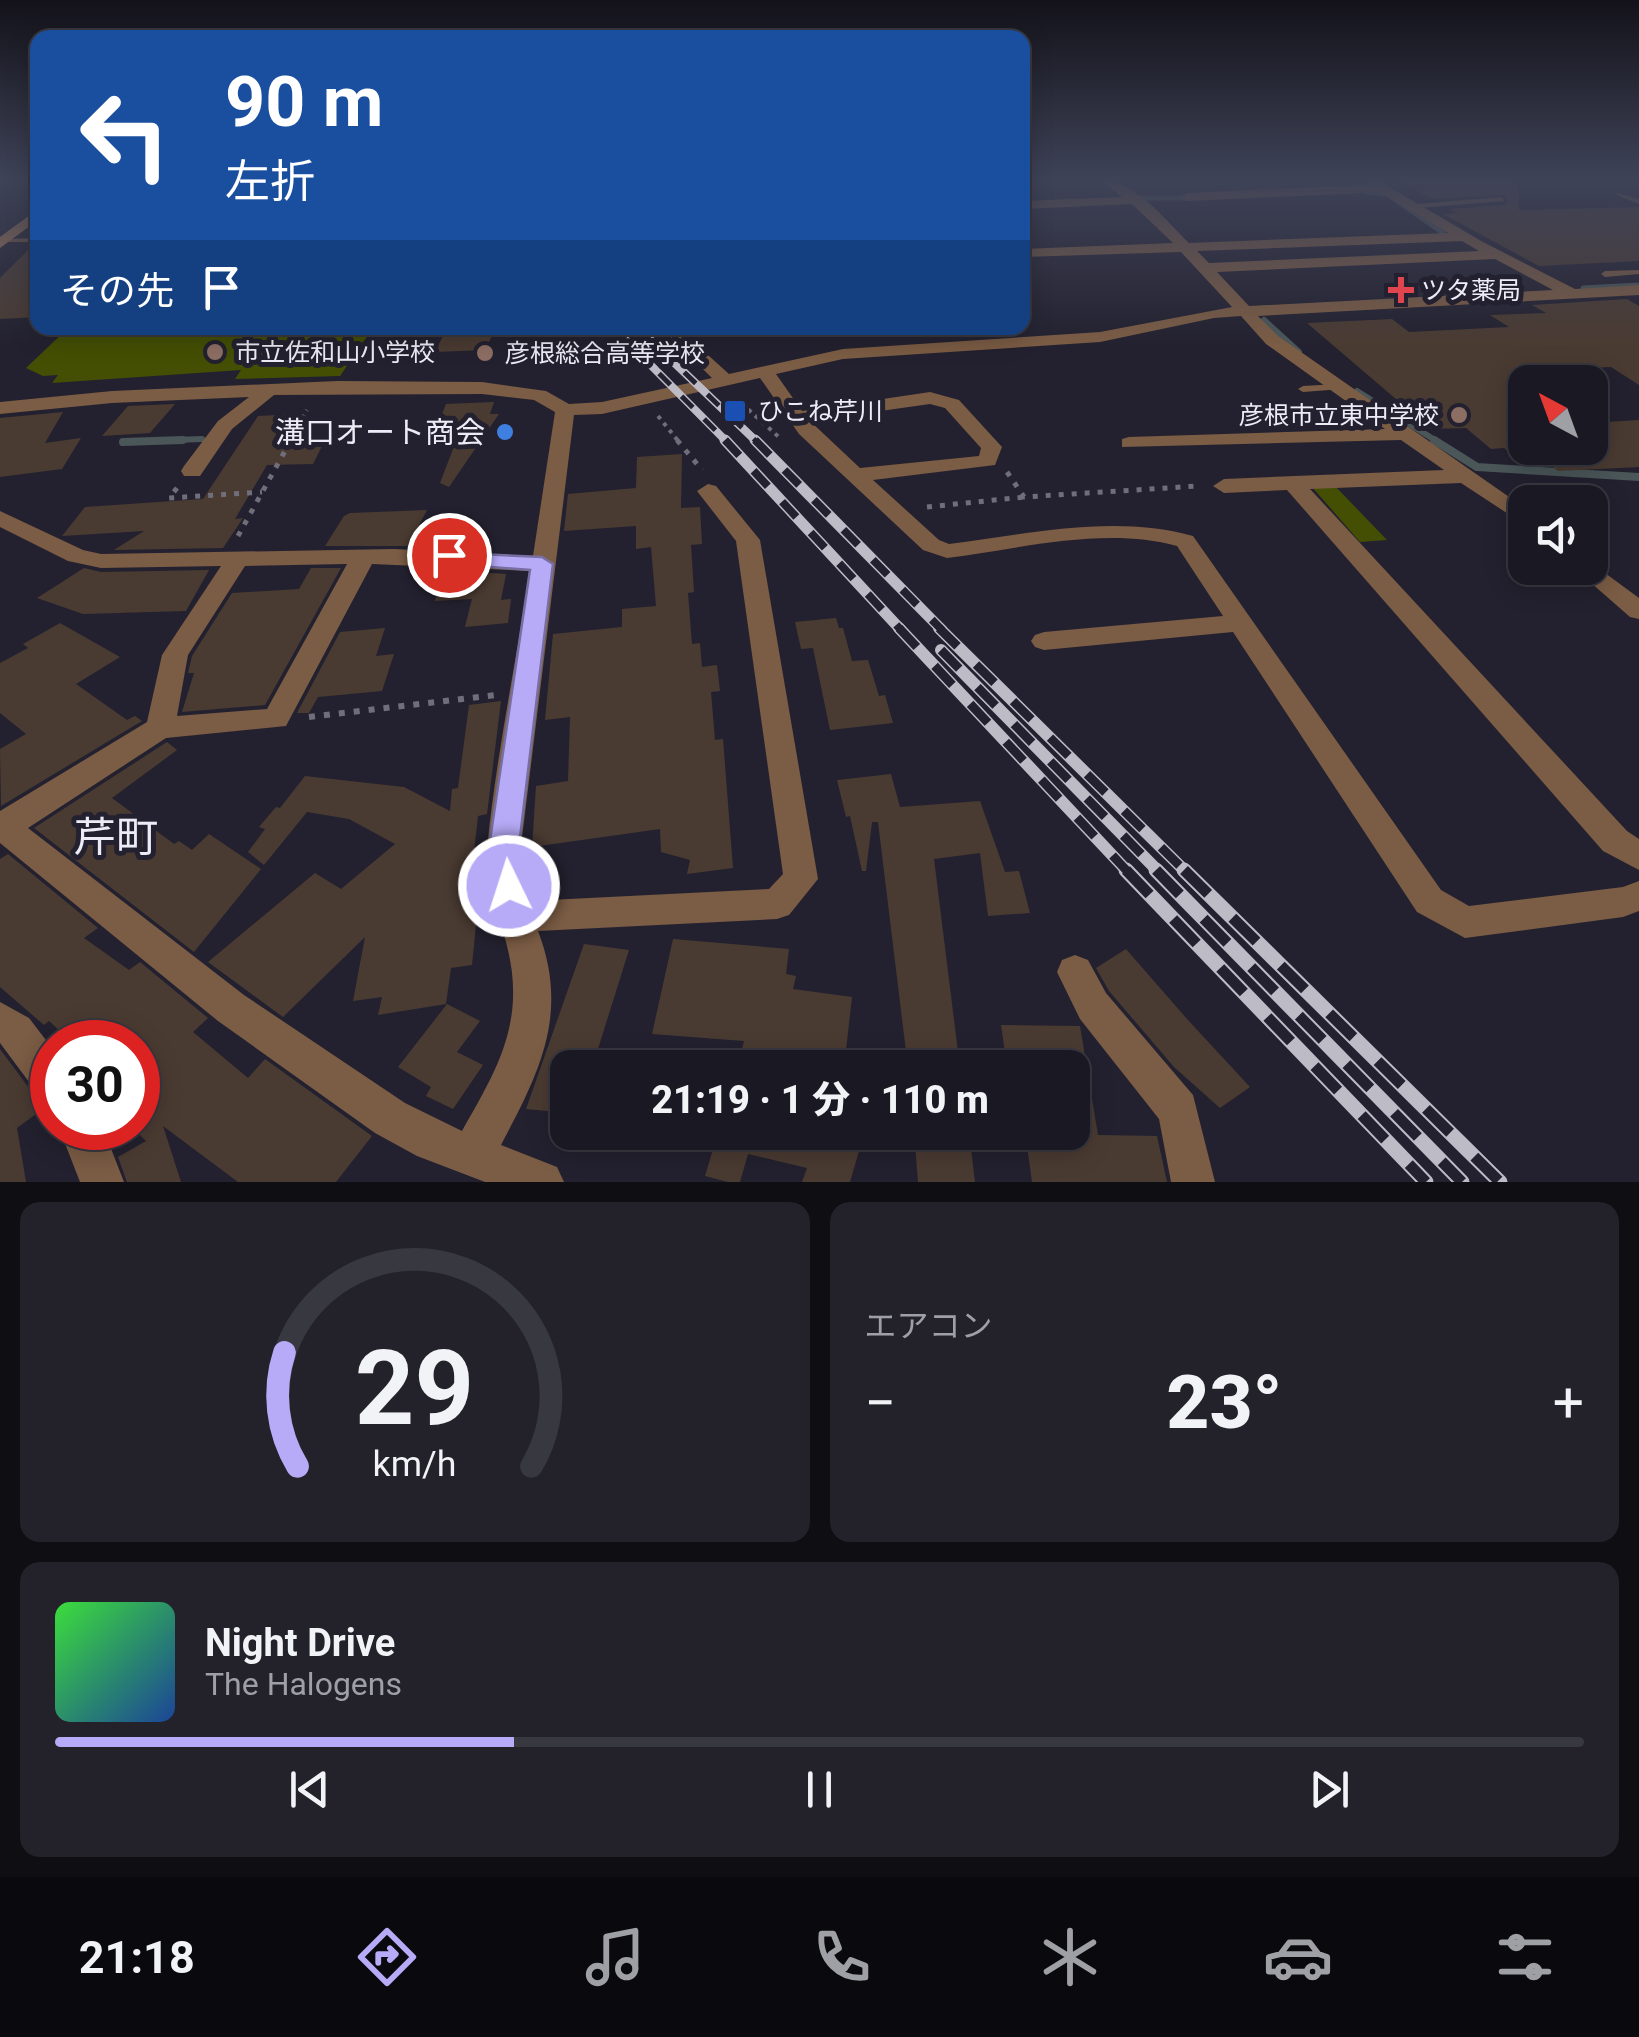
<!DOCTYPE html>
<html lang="ja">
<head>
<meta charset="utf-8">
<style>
	body { margin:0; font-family:Roboto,"Noto Sans JP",sans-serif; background:#23222b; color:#f1f3f6; height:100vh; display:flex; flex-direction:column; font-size:38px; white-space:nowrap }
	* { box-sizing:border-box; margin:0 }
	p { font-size:32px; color:#9fa0a6 }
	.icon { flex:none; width:55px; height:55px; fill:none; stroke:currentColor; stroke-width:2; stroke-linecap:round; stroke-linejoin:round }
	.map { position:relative; height:1182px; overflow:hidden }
	.drawer { display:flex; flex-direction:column; gap:20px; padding:20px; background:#0e0e13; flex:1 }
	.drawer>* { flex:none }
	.guide { position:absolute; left:30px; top:30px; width:1000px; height:305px; border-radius:20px; box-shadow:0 5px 25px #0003,0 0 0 2px #383841; background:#1a4fa0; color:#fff; overflow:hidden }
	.needle { width:65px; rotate:319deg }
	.buttons { position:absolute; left:1508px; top:365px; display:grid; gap:20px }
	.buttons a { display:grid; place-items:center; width:100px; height:100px; border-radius:20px; background:#1a1923; box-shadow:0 5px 25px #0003,0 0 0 2px #383841; font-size:50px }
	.speed { position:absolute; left:30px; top:1020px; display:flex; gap:20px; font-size:50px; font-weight:700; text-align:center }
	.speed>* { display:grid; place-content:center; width:130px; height:130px; border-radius:50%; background:#1a1923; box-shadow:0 5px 25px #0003,0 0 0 2px #383841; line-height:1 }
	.speed .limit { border:15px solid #d22; background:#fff; color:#111 }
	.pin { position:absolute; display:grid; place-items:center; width:85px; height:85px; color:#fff; margin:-42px; border:5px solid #fff; border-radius:50%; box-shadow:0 2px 10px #0007 }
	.me { position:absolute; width:110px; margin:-55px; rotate:356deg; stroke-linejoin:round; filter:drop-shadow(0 0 8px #0008) }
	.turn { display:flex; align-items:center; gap:35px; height:210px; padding:0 30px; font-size:45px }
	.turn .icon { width:130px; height:130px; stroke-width:2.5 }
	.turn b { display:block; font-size:70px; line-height:85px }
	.then { display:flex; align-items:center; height:95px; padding:0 30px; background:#0003; gap:20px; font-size:38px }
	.big { font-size:75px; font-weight:800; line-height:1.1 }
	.drawer .card { flex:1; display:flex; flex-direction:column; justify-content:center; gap:15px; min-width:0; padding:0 35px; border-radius:20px; background:#23222b }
	.drawer .dial { align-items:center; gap:0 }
	.dial svg { height:260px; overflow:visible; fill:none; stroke:#383841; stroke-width:7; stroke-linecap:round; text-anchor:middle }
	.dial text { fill:#f1f3f6; stroke:none }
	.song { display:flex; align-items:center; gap:30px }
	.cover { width:120px; height:120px; border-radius:15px; background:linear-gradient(135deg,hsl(120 70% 55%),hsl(220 70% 35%)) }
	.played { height:10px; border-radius:5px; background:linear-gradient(90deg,#b7abf8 30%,#383841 30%) }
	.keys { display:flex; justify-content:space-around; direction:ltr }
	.heat { display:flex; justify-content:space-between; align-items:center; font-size:55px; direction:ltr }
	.drawer .tiles { flex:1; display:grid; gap:20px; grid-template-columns:1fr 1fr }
	.card:last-child { grid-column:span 2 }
	.trip { position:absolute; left:550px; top:1050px; width:540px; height:100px; border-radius:20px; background:#1a1923; box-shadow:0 5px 25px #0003,0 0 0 2px #383841; font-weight:800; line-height:100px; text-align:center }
	.menu { display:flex; height:160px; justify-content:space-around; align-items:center; background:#0a0a0e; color:#9fa0a6 }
	.menu .icon { width:70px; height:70px }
	.menu .selected { color:#b7abf8 }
	.menu b { font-size:45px; color:#f1f3f6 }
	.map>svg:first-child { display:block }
	.green { fill:#444f03 }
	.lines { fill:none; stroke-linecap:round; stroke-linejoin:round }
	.stream-far2 { stroke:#4a5658; stroke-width:5 }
	.stream-far1 { stroke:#4a5658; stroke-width:6 }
	.stream { stroke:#4a5658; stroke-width:8 }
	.building { fill:#4a3b32 }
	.path-far2 { stroke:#706e7a; stroke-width:4; stroke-dasharray:4 5; stroke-linecap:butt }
	.path-far1 { stroke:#706e7a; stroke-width:5; stroke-dasharray:5 8; stroke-linecap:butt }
	.path { stroke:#706e7a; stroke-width:6; stroke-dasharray:6 9; stroke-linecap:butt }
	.lane { fill:#7b5c44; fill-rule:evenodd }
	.street { fill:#7b5c44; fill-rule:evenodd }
	.secondary { fill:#ac7c54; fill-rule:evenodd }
	.rail-far3-casing { stroke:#bcbbc6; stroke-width:8 }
	.rail-far2-casing { stroke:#bcbbc6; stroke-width:11 }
	.rail-far1-casing { stroke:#bcbbc6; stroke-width:12 }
	.rail-casing { stroke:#bcbbc6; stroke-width:15 }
	.rail-far3 { stroke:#23212f; stroke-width:5; stroke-dasharray:16; stroke-linecap:butt }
	.rail-far2 { stroke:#23212f; stroke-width:8; stroke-dasharray:21; stroke-linecap:butt }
	.rail-far1 { stroke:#23212f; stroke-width:9; stroke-dasharray:26; stroke-linecap:butt }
	.rail { stroke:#23212f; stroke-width:11; stroke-dasharray:34; stroke-linecap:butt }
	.route { fill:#b7abf8; stroke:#776fa1; stroke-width:2.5 }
	.health-dot { fill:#e0444e; stroke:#23212f; stroke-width:4 }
	.education-dot { fill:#8d6e63; stroke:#23212f; stroke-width:4 }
	.transit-dot { fill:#1a4fb4; stroke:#23212f; stroke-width:4 }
	.shop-dot { fill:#3f7fe0; stroke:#23212f; stroke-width:4 }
	.labels { text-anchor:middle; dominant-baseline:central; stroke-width:10; stroke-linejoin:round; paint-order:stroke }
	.far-poi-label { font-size:25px; fill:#edecf6; stroke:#23212f; text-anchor:start }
	.poi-label { font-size:30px; fill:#edecf6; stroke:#23212f; text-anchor:end }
	.near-quarter-label { font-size:42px; fill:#edecf6; stroke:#23212f }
</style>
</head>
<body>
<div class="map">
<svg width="1639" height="1182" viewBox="0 0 1639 1182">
	<rect width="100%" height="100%" fill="#23212f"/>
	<path class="green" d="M 68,328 L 373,328 L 340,376 L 235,379 L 241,370 L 52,383 L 58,375 L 43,376 L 26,368 Z
		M 1335,486 L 1387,540 L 1360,542 L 1312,487 Z"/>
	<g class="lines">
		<path class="stream-far2" d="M 1366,192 L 1387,194 L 1443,233
			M 1139,198 L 1191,198
			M 1583,288 L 1639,285"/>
		<path class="stream-far1" d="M 1264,320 L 1299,352
			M 1357,391 L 1438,442
			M 123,442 L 202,439"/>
		<path class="stream" d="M 1434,440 L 1477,467 L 1639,477
			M 123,442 L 183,440"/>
	</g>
	<path class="building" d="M 1398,181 L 1518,181 L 1519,210 L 1639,207 L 1639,261 L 1539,266 L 1443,214 L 1458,213 L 1450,209 L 1504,205 L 1508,201 L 1504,195 L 1432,199 Z
		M 32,246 L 38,246 L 38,317 L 0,319 L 0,278 Z
		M 1627,299 L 1639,306 L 1639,385 L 1611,367 L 1525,371 L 1525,466 L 1504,448 L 1491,449 L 1466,428 L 1431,429 L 1307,323 L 1392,319 L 1409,332 L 1509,327 L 1490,315 L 1546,313 L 1532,305 Z
		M 447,328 L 495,328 L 486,350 L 435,352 Z
		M 494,402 L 490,414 L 499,414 L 449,487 L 440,483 L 461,428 L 436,429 L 446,404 Z
		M 175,404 L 150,433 L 102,436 L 128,406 Z
		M 63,412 L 45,443 L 81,438 L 62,469 L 0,477 L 0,418 Z
		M 298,414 L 284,440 L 327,436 L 313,464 L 267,465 L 235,519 L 243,518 L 223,548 L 114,550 L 144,531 L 62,536 L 85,507 L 203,499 L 258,416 Z
		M 1639,420 L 1639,467 L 1558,471 L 1528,448 L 1590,448 L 1590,423 Z
		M 682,454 L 681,508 L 700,507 L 702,544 L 691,545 L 694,592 L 688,593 L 692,644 L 700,643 L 702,667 L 717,665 L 720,691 L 711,692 L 715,740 L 723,739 L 733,868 L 687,874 L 690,860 L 661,852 L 660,829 L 532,847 L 536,786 L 568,781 L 570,717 L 545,720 L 553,634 L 622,627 L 622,609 L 656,606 L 651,547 L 636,549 L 636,526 L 564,531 L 568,494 L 636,488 L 637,457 Z
		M 427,510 L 408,546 L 325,546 L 344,516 L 350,513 Z
		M 84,568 L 101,572 L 209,570 L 186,611 L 83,614 L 37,598 Z
		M 311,568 L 341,568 L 265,705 L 182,712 L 194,673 L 188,673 L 192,656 L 232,593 L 299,589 Z
		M 492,573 L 506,574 L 501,600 L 511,599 L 508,623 L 465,627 L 472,599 L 435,601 L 441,577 Z
		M 836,618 L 839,628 L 843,628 L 852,661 L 868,660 L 879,696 L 885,695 L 893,723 L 830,730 L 813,648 L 801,649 L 795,622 Z
		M 60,623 L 120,657 L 76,684 L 127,720 L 135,716 L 142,721 L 1,806 L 0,749 L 26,734 L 0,713 L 0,663 L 28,648 L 23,644 Z
		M 385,628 L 376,656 L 394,654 L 382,691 L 318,697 L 309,713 L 297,713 L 340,632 Z
		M 501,701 L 487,814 L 478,816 L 468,907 L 478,905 L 472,965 L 451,968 L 446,1004 L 378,1015 L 382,997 L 353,1001 L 365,937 L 283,1017 L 208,962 L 315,873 L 341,889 L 395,844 L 349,819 L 307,812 L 264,865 L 248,852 L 265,829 L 259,827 L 276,807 L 280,808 L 305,776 L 404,787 L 450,811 L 452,789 L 458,788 L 469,705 Z
		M 167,742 L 177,750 L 112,798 L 174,844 L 179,841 L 192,850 L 209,834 L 261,869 L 194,952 L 34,828 Z
		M 891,774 L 900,807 L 980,801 L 1005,872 L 1019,871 L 1030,913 L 988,916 L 980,853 L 934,859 L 960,1068 L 908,1068 L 878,822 L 872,822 L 866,871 L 862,871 L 850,816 L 846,817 L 837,780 Z
		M 8,854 L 98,928 L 84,938 L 129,970 L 140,962 L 208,1018 L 193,1032 L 248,1078 L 265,1059 L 372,1136 L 336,1182 L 238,1182 L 163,1126 L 181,1182 L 127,1182 L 118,1157 L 146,1141 L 138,1133 L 138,1042 L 72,1042 L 49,1021 L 44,1025 L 0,987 L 0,859 Z
		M 673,939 L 789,949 L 786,974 L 796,976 L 793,989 L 852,997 L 844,1068 L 737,1068 L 744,1041 L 652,1034 Z
		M 584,944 L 629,950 L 592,1068 L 568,1068 L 568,1113 L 526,1109 Z
		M 1126,949 L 1187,1019 L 1250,1087 L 1220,1108 L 1174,1067 L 1109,991 L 1096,968 Z
		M 447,1004 L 480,1021 L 457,1052 L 483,1065 L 453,1109 L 426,1096 L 431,1087 L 398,1067 Z
		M 1001,1025 L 1080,1026 L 1098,1135 L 1157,1136 L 1167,1182 L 1032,1182 L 1026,1138 L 1072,1139 L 1072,1068 L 1007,1067 Z
		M 0,1049 L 35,1096 L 51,1103 L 17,1128 L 26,1182 L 0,1182 Z
		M 699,1132 L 828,1132 L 861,1144 L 850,1182 L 802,1182 L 807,1168 L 748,1154 L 740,1182 L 728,1182 L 705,1176 L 714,1146 L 698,1142 Z
		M 914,1132 L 969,1132 L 975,1182 L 918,1182 Z"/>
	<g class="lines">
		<path class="path-far2" d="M 734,403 L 739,401 L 781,439
			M 658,416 L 679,442
			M 289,442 L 307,410"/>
		<path class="path-far1" d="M 677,440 L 702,470
			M 1007,472 L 1024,497 L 1198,486
			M 177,488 L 169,498 L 262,492
			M 927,507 L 1024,497
			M 238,536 L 291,440"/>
		<path class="path" d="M 309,717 L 496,695"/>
		<path class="lane" d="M 1617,193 L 1639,199 L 1639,204 L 1617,195 Z
			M 1501,197 L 1504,201 L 1417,208 L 1413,206 L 1417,204 Z
			M 38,238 L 38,242 L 0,242 L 3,239 Z
			M 1639,270 L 1639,274 L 1605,277 L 1601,274 L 1605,271 Z
			M 1338,384 L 1342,385 L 1342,389 L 1303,392 L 1298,389 L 1303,386 Z"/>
		<path class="street" d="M 1102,181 C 1135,180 1166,221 1189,243 L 1448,233 L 1380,192 L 1187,201 L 1181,197 L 1187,193 L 1368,185 L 1364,181 L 1379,181 L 1483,242 L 1575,289 L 1639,285 L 1639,295 L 1258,316 L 1278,336 L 1525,508 L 1525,525 L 1461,483 L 1310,489 L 1627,831 L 1639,839 L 1639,870 L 1603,851 L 1287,490 L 1224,493 L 1213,486 L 1224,479 L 1444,470 L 1401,440 L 1122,447 L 1122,439 L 1129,437 L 1385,429 L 1266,344 L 1241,316 L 1214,318 L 1100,342 L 843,359 L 776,374 L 802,411 L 930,392 L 959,400 L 1002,447 L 995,465 L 873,480 L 939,540 L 949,544 C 1030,534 1113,514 1193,536 L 1441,890 L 1469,906 L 1623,887 L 1639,881 L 1639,911 L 1623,917 L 1465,938 L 1417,912 L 1233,632 L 1044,650 L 1035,647 L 1031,641 L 1035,635 L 1044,632 L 1223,616 L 1177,546 C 1104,526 1020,549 947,558 L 923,550 L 799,434 L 760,378 L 602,414 L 574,415 L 520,854 L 529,901 L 769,889 L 783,874 L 736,541 L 697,491 L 708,484 L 716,486 L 760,540 L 818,879 L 789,915 L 777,919 L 538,931 C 570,1014 539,1073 501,1145 L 557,1167 L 564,1182 L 485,1182 L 417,1156 L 375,1133 L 218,1021 L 0,843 L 0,811 L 147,722 L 162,655 L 221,566 L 101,568 L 68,561 L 0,527 L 0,511 L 83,550 L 101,554 L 394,549 L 533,556 L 555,412 L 534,400 L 482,394 L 274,395 L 232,429 L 200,476 L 184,476 L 181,471 L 184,466 L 218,421 L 249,397 L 112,403 L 0,414 L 0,402 L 112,391 L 337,381 L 482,382 L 546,391 L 569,404 L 602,402 L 712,378 L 661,328 L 678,328 L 729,374 L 843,349 L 1100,332 L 1232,307 L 1181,252 L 1022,257 L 1022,249 L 1173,243 L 1132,204 L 1022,209 L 1022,201 L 1122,197 ZM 1462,241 L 1479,251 L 1209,263 L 1197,251 ZM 1495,259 L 1553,290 L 1249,306 L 1217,272 ZM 930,404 L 945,408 L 981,448 L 979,456 L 860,468 L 810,421 ZM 347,564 L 267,709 L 177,716 L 188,655 L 245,566 ZM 372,564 L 530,571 C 516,663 496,756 487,849 C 484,881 500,915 507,946 C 526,1021 498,1068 462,1131 L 405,1103 L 244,995 L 28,828 L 166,738 L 286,726 Z
			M 1590,562 L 1639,598 L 1639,619 L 1630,617 L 1574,568 L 1590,568 Z
			M 1075,955 L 1088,960 L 1106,993 L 1193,1095 L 1215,1182 L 1171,1182 L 1159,1119 L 1080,1019 L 1057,972 L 1062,960 Z
			M 0,1002 L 29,1018 L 52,1048 L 52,1100 L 38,1094 L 0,1043 Z
			M 59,1128 L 103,1128 L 124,1182 L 80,1182 Z"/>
		<path class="secondary" d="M 38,209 L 38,220 L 0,248 L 0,237 Z"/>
		<g class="rail-far3-casing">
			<path id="rail-far3" d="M 614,328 L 727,442
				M 638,328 L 757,442"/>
		</g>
		<g class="rail-far2-casing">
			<path id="rail-far2" d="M 725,440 L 901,630
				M 755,440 L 942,630"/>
		</g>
		<g class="rail-far1-casing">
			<path id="rail-far1" d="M 899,628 L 1128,872
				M 939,628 L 1186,872
				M 941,650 L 1159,872"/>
		</g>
		<g class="rail-casing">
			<path id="rail" d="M 1126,870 L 1426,1182
				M 1156,870 L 1462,1182
				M 1184,870 L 1500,1182"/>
		</g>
		<use href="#rail-far3" class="rail-far3"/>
		<use href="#rail-far2" class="rail-far2"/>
		<use href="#rail-far1" class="rail-far1"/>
		<use href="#rail" class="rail"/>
	</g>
	<linearGradient id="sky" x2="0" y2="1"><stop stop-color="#13121a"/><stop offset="0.52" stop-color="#3f4358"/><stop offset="1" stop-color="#3f4358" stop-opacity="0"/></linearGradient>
	<rect width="1639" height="346" fill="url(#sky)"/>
	<path class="route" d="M 449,548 L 458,553 L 542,557 L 553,564 L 518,854 L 525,886 L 520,895 L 509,899 L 498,895 L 488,854 L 530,570 L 440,563 L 438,555 Z"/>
	<path class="health-dot" d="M1396 275h10v10h10v10h-10v10h-10v-10h-10v-10h10z"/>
	<g class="education-dot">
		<circle cx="215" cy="352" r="10"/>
		<circle cx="485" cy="353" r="10"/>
		<circle cx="1459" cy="415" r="10"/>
	</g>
	<rect class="transit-dot" x="723" y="399" width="24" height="24" rx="5"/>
	<circle class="shop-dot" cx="505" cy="432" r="10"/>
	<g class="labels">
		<g class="far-poi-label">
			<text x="1421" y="290">ツタ薬局</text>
			<text x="235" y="352">市立佐和山小学校</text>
			<text x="505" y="353">彦根総合高等学校</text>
			<text x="758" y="411">ひこね芹川</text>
			<text x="1439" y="415" text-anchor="end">彦根市立東中学校</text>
		</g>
		<g class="poi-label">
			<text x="485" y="432">溝口オート商会</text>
		</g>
		<g class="near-quarter-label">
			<text x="116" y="837">芹町</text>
		</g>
	</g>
</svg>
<div class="buttons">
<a><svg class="needle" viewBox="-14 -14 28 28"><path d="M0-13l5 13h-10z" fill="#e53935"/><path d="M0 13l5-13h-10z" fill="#9fa0a6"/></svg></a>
<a><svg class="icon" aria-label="sound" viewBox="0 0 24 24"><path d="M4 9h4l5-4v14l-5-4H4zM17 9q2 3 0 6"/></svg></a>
</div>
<div class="speed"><div class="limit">30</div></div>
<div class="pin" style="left:449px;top:555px;background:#d93025"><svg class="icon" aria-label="arrive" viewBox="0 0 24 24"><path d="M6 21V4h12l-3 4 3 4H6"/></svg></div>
<svg class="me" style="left:509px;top:886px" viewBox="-20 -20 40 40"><circle r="17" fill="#b7abf8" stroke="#fff" stroke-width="3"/><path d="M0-11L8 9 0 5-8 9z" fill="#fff"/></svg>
<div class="trip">21:19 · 1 分 · 110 m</div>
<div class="guide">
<div class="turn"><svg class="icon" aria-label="left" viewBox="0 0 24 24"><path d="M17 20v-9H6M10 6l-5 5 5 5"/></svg><div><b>90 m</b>左折</div></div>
<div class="then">その先<svg class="icon" aria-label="arrive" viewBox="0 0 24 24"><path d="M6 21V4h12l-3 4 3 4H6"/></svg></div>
</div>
</div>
<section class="drawer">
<div class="tiles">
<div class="card dial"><svg viewBox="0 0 100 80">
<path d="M14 69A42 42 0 1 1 86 69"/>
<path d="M14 69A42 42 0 0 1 10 34" stroke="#b7abf8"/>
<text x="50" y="56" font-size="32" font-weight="700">29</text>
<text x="50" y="72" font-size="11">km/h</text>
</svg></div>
<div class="card"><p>エアコン</p>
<div class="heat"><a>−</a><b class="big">23°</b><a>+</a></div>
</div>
<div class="card">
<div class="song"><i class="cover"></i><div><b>Night Drive</b><p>The Halogens</p></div></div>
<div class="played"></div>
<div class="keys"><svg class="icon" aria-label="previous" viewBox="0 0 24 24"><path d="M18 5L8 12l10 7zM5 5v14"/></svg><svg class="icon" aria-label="pause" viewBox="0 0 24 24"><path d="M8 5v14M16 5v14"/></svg><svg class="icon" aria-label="next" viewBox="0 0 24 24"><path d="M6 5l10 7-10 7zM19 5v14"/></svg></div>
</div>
</div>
</section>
<nav class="menu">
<b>21:18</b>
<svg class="icon selected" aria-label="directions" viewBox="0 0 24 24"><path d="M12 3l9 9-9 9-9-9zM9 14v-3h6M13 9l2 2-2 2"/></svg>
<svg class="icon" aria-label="music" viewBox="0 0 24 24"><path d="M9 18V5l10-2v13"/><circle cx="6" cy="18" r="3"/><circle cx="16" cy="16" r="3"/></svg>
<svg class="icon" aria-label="phone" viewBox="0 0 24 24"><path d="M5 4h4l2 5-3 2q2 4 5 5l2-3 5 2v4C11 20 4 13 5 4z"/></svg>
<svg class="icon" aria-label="climate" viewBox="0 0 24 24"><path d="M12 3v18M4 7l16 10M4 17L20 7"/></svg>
<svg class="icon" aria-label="car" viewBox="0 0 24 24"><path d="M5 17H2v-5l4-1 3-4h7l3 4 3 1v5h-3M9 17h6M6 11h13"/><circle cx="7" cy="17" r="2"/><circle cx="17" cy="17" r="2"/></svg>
<svg class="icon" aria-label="filters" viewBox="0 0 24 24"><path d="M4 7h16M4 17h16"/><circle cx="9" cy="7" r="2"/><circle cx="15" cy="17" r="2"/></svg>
</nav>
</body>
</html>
